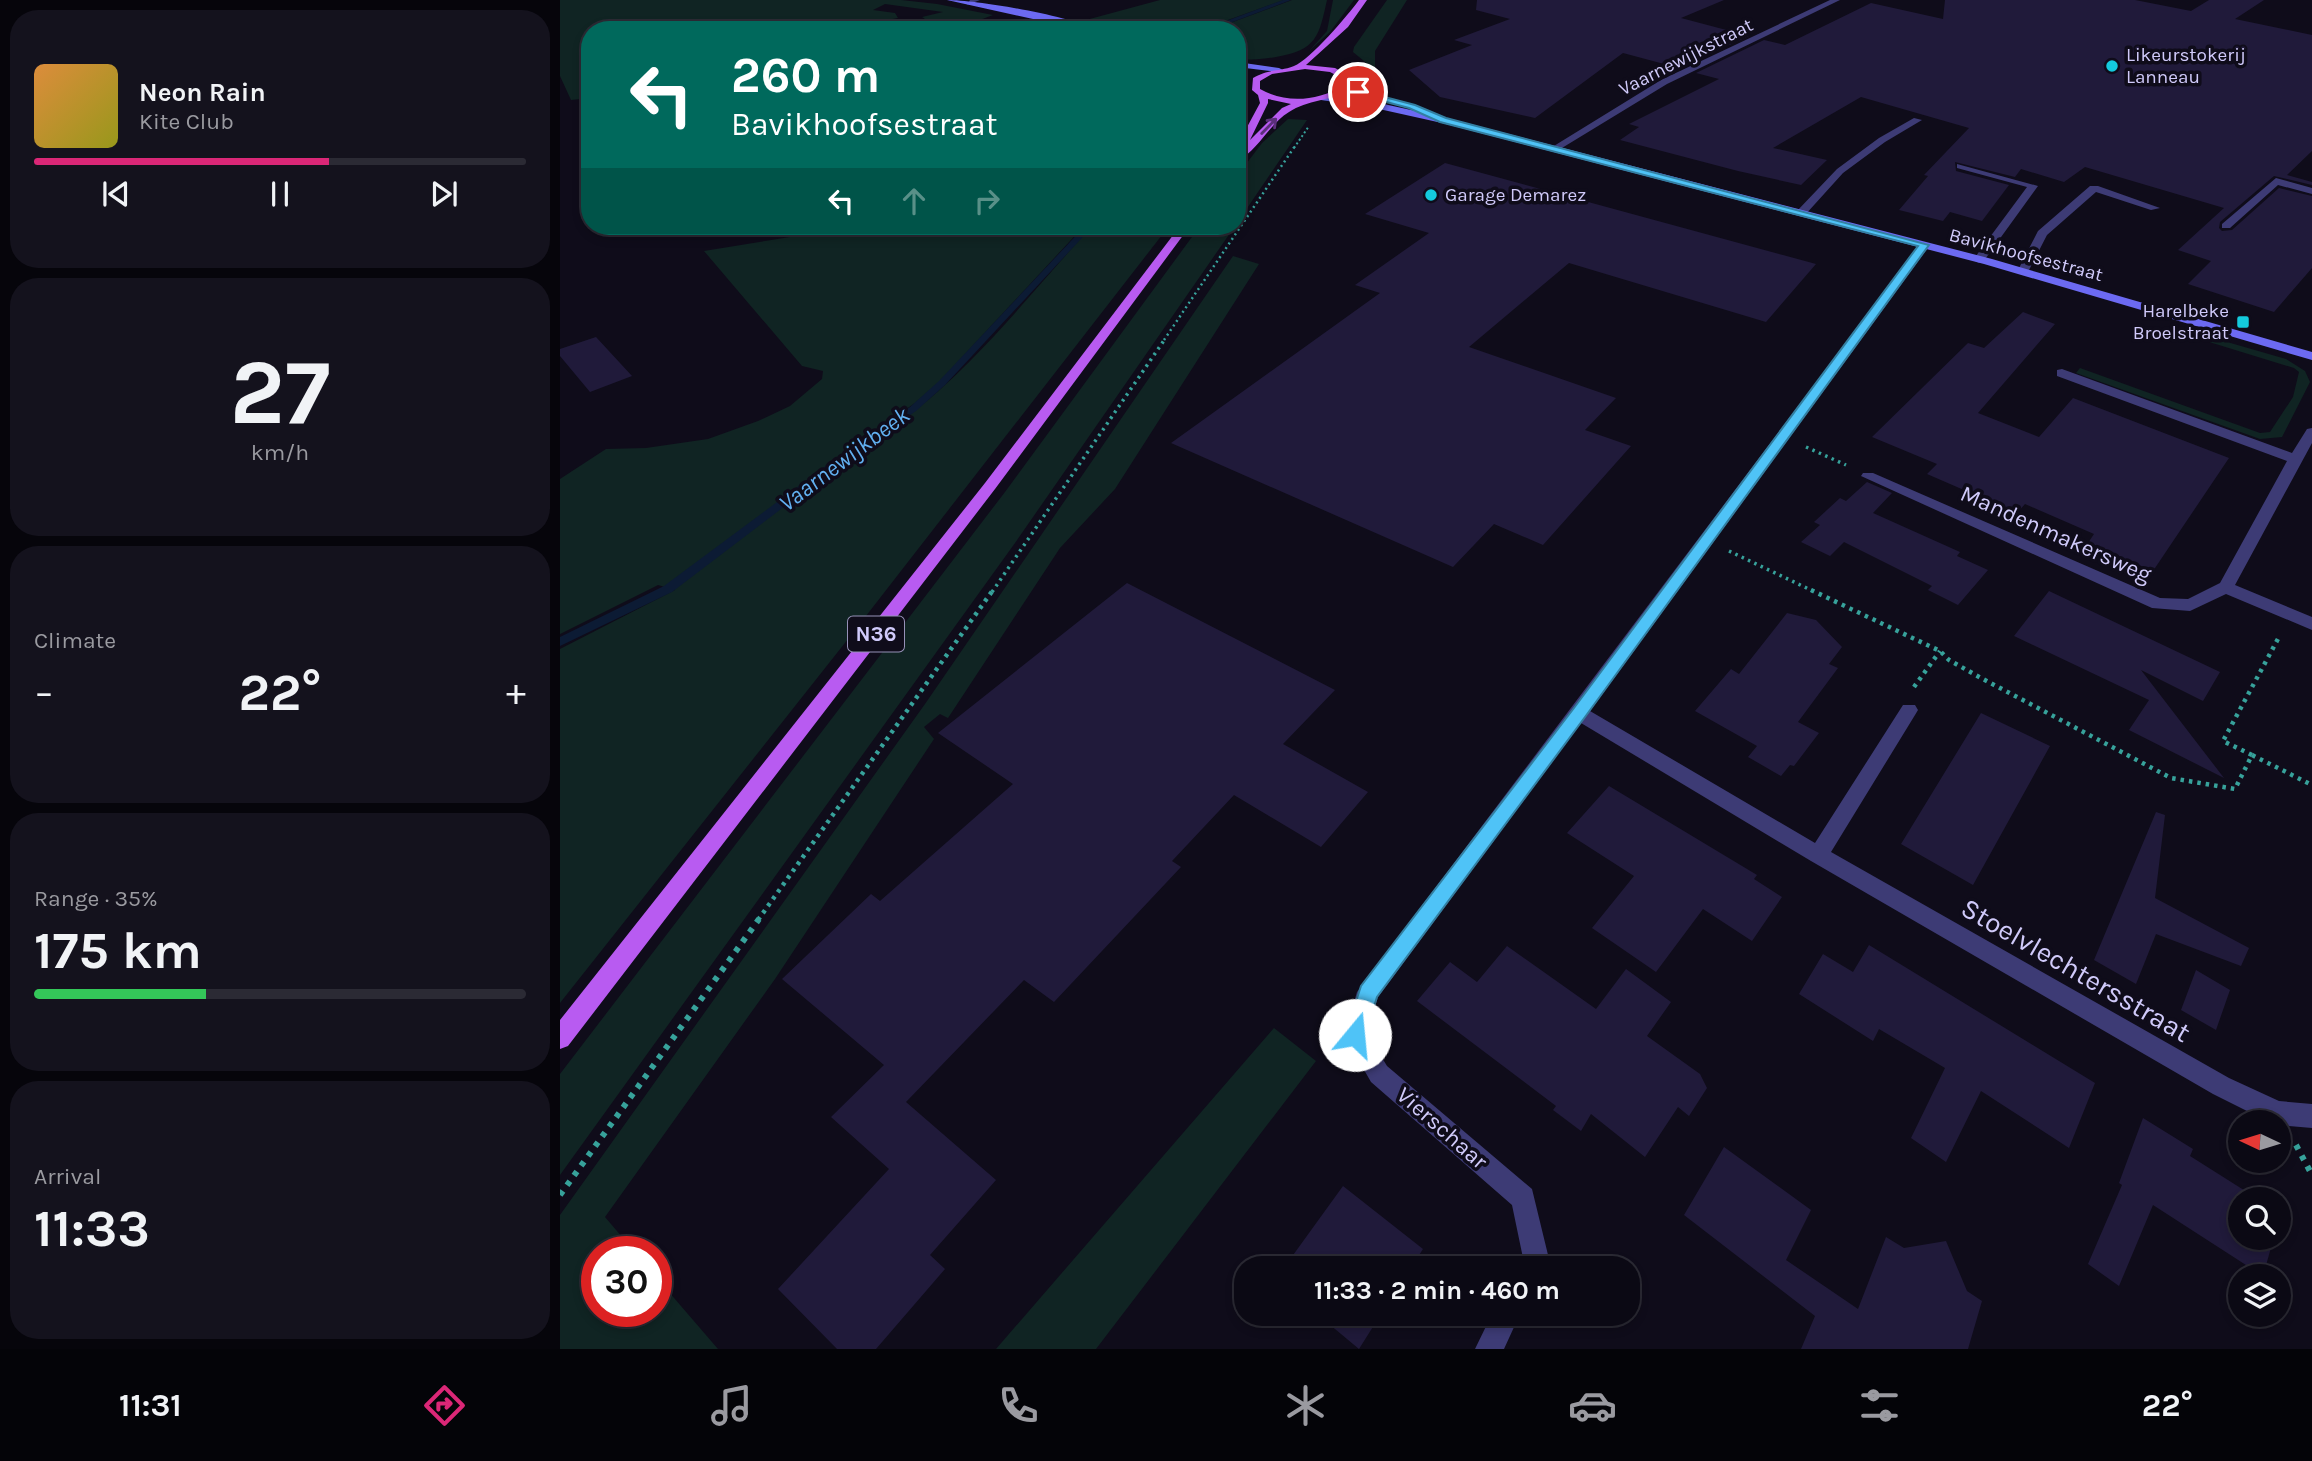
<!DOCTYPE html>
<html lang="en">
<head>
<meta charset="utf-8">
<style>
	body { margin:0; font-family:Karla,sans-serif; background:#14121d; color:#f1f3f6; height:100vh; display:flex; flex-direction:column; font-size:26px; white-space:nowrap }
	* { box-sizing:border-box; margin:0 }
	p { font-size:23px; color:#9a9aa0 }
	.icon { flex:none; width:38px; height:38px; fill:none; stroke:currentColor; stroke-width:2; stroke-linecap:round; stroke-linejoin:round }
	.map { position:relative; flex:1; overflow:hidden }
	.sheet { display:flex; flex-direction:column; gap:10px; padding:10px; background:#06050b; width:560px }
	.sheet>* { flex:none }
	.hud { position:absolute; left:21px; top:21px; width:665px; height:214px; border-radius:28px; box-shadow:0 4px 10px #0003,0 0 0 2px #2b2a34; background:#00695c; color:#fff; overflow:hidden }
	.needle { width:46px; rotate:274deg }
	.tools { position:absolute; left:1668px; top:1110px; display:grid; gap:14px }
	.tools a { display:grid; place-items:center; width:63px; height:63px; border-radius:50%; background:#0b0914; box-shadow:0 4px 10px #0003,0 0 0 2px #2b2a34; font-size:35px }
	.speed { position:absolute; left:21px; top:1236px; display:flex; gap:14px; font-size:35px; font-weight:700; text-align:center }
	.speed>* { display:grid; place-content:center; width:91px; height:91px; border-radius:50%; background:#0b0914; box-shadow:0 4px 10px #0003,0 0 0 2px #2b2a34; line-height:1 }
	.speed .limit { border:10px solid #d22; background:#fff; color:#111 }
	.pin { position:absolute; display:grid; place-items:center; width:60px; height:60px; color:#fff; margin:-30px; border:4px solid #fff; border-radius:50%; box-shadow:0 2px 7px #0007 }
	.me { position:absolute; width:77px; margin:-38px; rotate:17deg; stroke-linejoin:round; filter:drop-shadow(0 0 5px #0008) }
	.turn { display:flex; align-items:center; gap:24px; height:147px; padding:0 35px; font-size:32px }
	.turn .icon { width:91px; height:91px; stroke-width:2.5 }
	.turn b { display:block; font-size:49px; line-height:60px }
	.lanes { display:flex; align-items:center; height:66px; padding:0 35px; background:#0003; justify-content:center; gap:35px; direction:ltr }
	.lanes .off { opacity:.35 }
	.big { font-size:52px; font-weight:700; line-height:1.1 }
	.sheet .tile { flex:1; display:flex; flex-direction:column; justify-content:center; gap:10px; min-width:0; padding:0 24px; border-radius:28px; background:#14121d }
	.sheet .dial { align-items:center; gap:0 }
	.dial b { font-size:91px; line-height:1 }
	.song { display:flex; align-items:center; gap:21px }
	.cover { width:84px; height:84px; border-radius:10px; background:linear-gradient(135deg,hsl(30 70% 55%),hsl(60 70% 35%)) }
	.played { height:7px; border-radius:4px; background:linear-gradient(90deg,#db2777 60%,#2b2a34 60%) }
	.keys { display:flex; justify-content:space-around; direction:ltr }
	.heat { display:flex; justify-content:space-between; align-items:center; font-size:38px; direction:ltr }
	.charge { height:10px; border-radius:5px; background:linear-gradient(90deg,#34c759 35%,#2b2a34 0) }
	.trip { position:absolute; left:674px; top:1256px; width:406px; height:70px; border-radius:28px; background:#0b0914; box-shadow:0 4px 10px #0003,0 0 0 2px #2b2a34; font-weight:700; line-height:70px; text-align:center }
	.tab-bar { display:flex; height:112px; justify-content:space-around; align-items:center; background:#040408; color:#9a9aa0 }
	.tab-bar .icon { width:49px; height:49px }
	.tab-bar .active { color:#db2777 }
	.tab-bar b { font-size:32px; color:#f1f3f6 }
	main { display:flex; flex:1; min-height:0 }
	.map>svg:first-child { display:block }
	.green { fill:#102423 }
	.lines { fill:none; stroke-linecap:round; stroke-linejoin:round }
	.stream { fill:#0c1b34; fill-rule:evenodd }
	.building { fill:#201a3a }
	.path-far4 { stroke:#37a29b; stroke-width:2; stroke-dasharray:2 2.5; stroke-linecap:butt }
	.path-far3 { stroke:#37a29b; stroke-width:2.5; stroke-dasharray:2 3.5; stroke-linecap:butt }
	.path-far2 { stroke:#37a29b; stroke-width:3.5; stroke-dasharray:2.5 4.5; stroke-linecap:butt }
	.path-far1 { stroke:#37a29b; stroke-width:4.5; stroke-dasharray:3.5 5; stroke-linecap:butt }
	.path { stroke:#37a29b; stroke-width:6; stroke-dasharray:5 7; stroke-linecap:butt }
	.lane { fill:#3d3b75; fill-rule:evenodd }
	.street { fill:#3d3b75; fill-rule:evenodd }
	.secondary { fill:#6c6af2; fill-rule:evenodd }
	.primary { fill:#b85bf1; fill-rule:evenodd }
	.oneway { stroke:#5b307b }
	.route { fill:#4fc3f7; stroke:#337fa1; stroke-width:2 }
	.poi-dot { fill:#14cadd; stroke:#0f0c1a; stroke-width:2.5 }
	.labels { text-anchor:middle; dominant-baseline:central; stroke-width:7; stroke-linejoin:round; paint-order:stroke }
	.far-poi-label { font-size:19px; fill:#d0cafa; stroke:#0f0c1a; text-anchor:start }
	.far-street-label { font-size:19px; fill:#d0cafa; stroke:#0f0c1a }
	.shield { fill:#0f0c1a; stroke:#9691b7; stroke-width:2 }
	.shield-label { font-size:21px; font-weight:bold; fill:#d0cafa }
	.street-label { font-size:23px; fill:#d0cafa; stroke:#0f0c1a }
	.water-label { font-size:24px; font-style:italic; fill:#62b0f1; stroke:#0f0c1a }
	.near-street-label { font-size:28px; fill:#d0cafa; stroke:#0f0c1a }
</style>
</head>
<body>
<main>
<section class="sheet">
<div class="tile">
<div class="song"><i class="cover"></i><div><b>Neon Rain</b><p>Kite Club</p></div></div>
<div class="played"></div>
<div class="keys"><svg class="icon" aria-label="previous" viewBox="0 0 24 24"><path d="M18 5L8 12l10 7zM5 5v14"/></svg><svg class="icon" aria-label="pause" viewBox="0 0 24 24"><path d="M8 5v14M16 5v14"/></svg><svg class="icon" aria-label="next" viewBox="0 0 24 24"><path d="M6 5l10 7-10 7zM19 5v14"/></svg></div>
</div>
<div class="tile dial"><b>27</b><p>km/h</p></div>
<div class="tile"><p>Climate</p>
<div class="heat"><a>−</a><b class="big">22°</b><a>+</a></div>
</div>
<div class="tile"><p>Range · 35%</p><b class="big">175 km</b><div class="charge"></div></div>
<div class="tile"><p>Arrival</p><b class="big">11:33</b></div>
</section>
<div class="map">
<svg width="1752" height="1349" viewBox="0 0 1752 1349">
	<rect width="100%" height="100%" fill="#0f0c1a"/>
	<path class="green" d="M 0,0 L 341,0 L 377,4 L 433,15 C 410,24 384,34 362,17 L 383,12 L 325,4 L 313,10 L 335,13 L 338,18 L 272,30 L 30,30 L 30,98 L 11,100 L 0,76 Z
		M 600,0 L 724,0 L 640,30 L 567,30 L 526,20 Z
		M 732,0 L 767,0 C 759,36 757,50 716,57 C 703,59 691,61 677,58 L 677,37 L 681,35 L 677,30 L 651,30 Z
		M 773,0 L 794,0 L 770,32 L 749,51 L 767,31 Z
		M 827,0 L 847,0 L 815,51 L 815,70 L 793,52 L 794,47 Z
		M 728,119 L 747,120 L 677,223 L 677,176 L 702,143 Z
		M 298,226 L 524,226 L 379,382 L 355,403 L 313,432 L 320,436 C 403,382 466,298 532,226 L 609,226 L 292,634 L 0,1003 L 0,649 L 115,590 L 98,585 L 0,634 L 0,479 L 46,449 L 86,448 L 148,439 L 198,421 L 230,406 L 262,379 L 263,371 L 242,366 L 144,251 Z
		M 640,226 L 675,226 L 455,543 L 0,1175 L 0,1074 L 445,492 Z
		M 673,256 L 699,264 L 555,489 L 500,548 L 388,718 L 380,714 L 364,727 L 374,739 L 215,979 L 45,1217 L 74,1251 L 37,1251 L 37,1311 L 96,1311 L 96,1277 L 158,1349 L 0,1349 L 0,1215 L 365,704 Z
		M 1622,329 L 1726,359 L 1745,371 L 1750,382 L 1722,437 L 1700,439 L 1516,373 L 1520,368 L 1700,433 L 1710,432 L 1733,397 L 1739,372 L 1734,368 L 1620,333 Z
		M 714,1028 L 756,1061 L 536,1349 L 436,1349 Z"/>
	<g class="lines">
		<path class="stream" d="M 723,0 L 731,0 L 651,30 L 642,30 Z
			M 525,226 L 533,226 L 385,385 L 356,411 L 300,449 L 112,592 L 0,646 L 0,637 L 104,586 L 294,445 L 350,407 L 379,381 Z"/>
	</g>
	<path class="building" d="M 917,0 L 1164,0 L 1121,18 L 1189,36 L 1119,68 L 1063,53 L 975,118 L 880,97 L 849,70 L 912,45 L 894,40 L 950,19 L 916,10 Z
		M 1385,0 L 1575,0 L 1631,11 L 1649,0 L 1704,0 L 1675,19 L 1752,35 L 1752,151 L 1727,175 L 1752,182 L 1752,185 L 1714,176 L 1660,222 L 1659,228 L 1662,231 L 1672,230 L 1719,188 L 1752,196 L 1752,268 L 1714,312 L 1628,284 L 1651,261 L 1618,250 L 1664,208 L 1525,167 L 1504,182 L 1461,169 L 1455,177 L 1395,162 L 1396,171 L 1449,185 L 1422,221 L 1390,212 L 1383,221 L 1339,210 L 1368,176 L 1364,175 L 1409,128 L 1301,97 L 1213,148 L 1267,160 L 1241,185 L 1178,171 L 1060,140 L 1079,127 L 1069,124 L 1159,79 L 1136,73 L 1204,40 L 1225,45 L 1311,3 L 1383,19 Z
		M 885,163 L 1256,264 L 1206,322 L 1009,263 L 909,347 L 1056,398 L 1025,430 L 1071,446 L 983,545 L 934,524 L 893,567 L 611,443 L 820,293 L 795,285 L 869,233 L 805,214 Z
		M 1463,312 L 1495,324 L 1418,413 L 1479,437 L 1513,398 L 1669,458 L 1593,571 L 1528,543 L 1534,534 L 1465,504 L 1457,513 L 1367,474 L 1377,464 L 1312,437 L 1408,343 L 1424,348 Z
		M 36,337 L 72,376 L 30,392 L 0,356 L 0,349 Z
		M 1307,482 L 1332,493 L 1313,513 L 1400,552 L 1397,556 L 1428,570 L 1398,605 L 1368,590 L 1372,586 L 1284,542 L 1270,556 L 1241,542 L 1260,525 L 1254,522 L 1280,498 L 1286,501 Z
		M 567,583 L 775,690 L 723,744 L 808,792 L 761,847 L 674,795 L 612,861 L 621,867 L 494,1002 L 464,980 L 346,1102 L 436,1180 L 370,1255 L 385,1269 L 316,1349 L 277,1349 L 218,1289 L 329,1169 L 271,1117 L 324,1065 L 222,979 L 311,894 L 320,901 L 453,784 L 378,733 Z
		M 1489,591 L 1660,672 L 1643,701 L 1581,670 L 1664,778 L 1569,730 L 1589,700 L 1454,636 Z
		M 1227,613 L 1256,620 L 1282,647 L 1269,664 L 1278,668 L 1238,722 L 1259,733 L 1234,766 L 1230,765 L 1221,776 L 1188,757 L 1197,746 L 1135,711 L 1171,669 L 1179,674 Z
		M 1421,713 L 1490,746 L 1413,885 L 1341,844 Z
		M 1049,786 L 1197,875 L 1194,879 L 1222,897 L 1192,941 L 1143,909 L 1096,972 L 1032,928 L 1074,876 L 1007,833 Z
		M 1596,812 L 1605,815 L 1595,898 L 1689,948 L 1681,966 L 1596,934 L 1576,984 L 1534,960 Z
		M 1309,945 L 1535,1083 L 1509,1148 L 1421,1091 L 1386,1162 L 1351,1138 L 1385,1068 L 1319,1029 L 1313,1041 L 1239,994 L 1263,954 L 1293,972 Z
		M 947,946 L 1036,1009 L 1066,969 L 1111,1002 L 1087,1036 L 1140,1074 L 1147,1088 L 1129,1116 L 1118,1107 L 1085,1157 L 1031,1114 L 1021,1131 L 993,1110 L 996,1106 L 857,1001 L 890,962 L 917,982 Z
		M 1636,970 L 1670,990 L 1656,1030 L 1621,1010 Z
		M 1583,1118 L 1633,1149 L 1630,1156 L 1698,1199 L 1680,1199 L 1680,1237 L 1714,1237 L 1703,1276 L 1593,1205 L 1559,1286 L 1528,1264 L 1562,1185 L 1559,1183 Z
		M 1164,1147 L 1251,1210 L 1226,1260 L 1298,1309 L 1326,1237 L 1344,1248 L 1386,1241 L 1407,1291 L 1422,1301 L 1408,1349 L 1241,1349 L 1255,1316 L 1124,1215 Z
		M 783,1186 L 863,1249 L 850,1269 L 723,1269 Z
		M 757,1314 L 821,1314 L 799,1349 Z"/>
	<g class="lines">
		<path class="path-far4" d="M 734,148 L 749,126"/>
		<path class="path-far3" d="M 604,340 L 735,146"/>
		<path class="path-far2" d="M 1246,447 L 1286,465
			M 1169,551 L 1255,592
			M 432,592 L 605,339"/>
		<path class="path-far1" d="M 1251,590 L 1380,651 L 1389,660 L 1421,678 L 1611,778 L 1675,789 L 1692,755 L 1752,785
			M 1354,687 L 1380,651
			M 1692,755 L 1663,741 L 1719,637
			M 198,920 L 433,590"/>
		<path class="path" d="M 1736,1145 L 1752,1175
			M 0,1195 L 199,919"/>
		<path class="lane" d="M 1354,118 L 1362,120 L 1325,142 L 1283,173 L 1245,215 L 1237,215 L 1237,211 L 1277,169 L 1319,138 Z
			M 1397,164 L 1478,186 L 1423,262 L 1419,263 L 1413,260 L 1467,187 L 1397,168 Z
			M 1716,178 L 1752,188 L 1752,194 L 1718,185 L 1670,228 L 1662,228 L 1662,224 Z
			M 1530,186 L 1538,186 L 1600,208 L 1591,210 L 1536,192 L 1487,235 L 1467,274 L 1459,274 L 1457,272 L 1478,231 Z"/>
		<path class="street" d="M 410,0 L 420,0 L 407,5 Z
			M 1270,0 L 1280,0 L 1107,84 L 997,151 L 989,149 L 1101,80 Z
			M 1361,243 L 1370,245 L 1030,711 L 1255,843 L 1343,705 L 1355,705 L 1358,710 L 1355,715 L 1271,852 L 1669,1078 L 1719,1101 L 1752,1104 L 1752,1128 L 1718,1125 L 1718,1122 L 1709,1122 L 1653,1094 L 1251,861 L 1021,723 L 818,997 L 807,1033 L 827,1066 L 972,1189 L 989,1259 L 985,1269 L 958,1269 L 963,1258 L 952,1205 L 811,1082 L 784,1035 L 797,992 Z
			M 1502,369 L 1732,453 L 1747,429 L 1752,428 L 1752,443 L 1675,585 L 1752,617 L 1752,630 L 1666,594 L 1630,611 L 1592,608 L 1301,476 L 1303,473 L 1313,473 L 1600,598 L 1628,599 L 1660,583 L 1727,461 L 1497,376 L 1497,370 Z
			M 932,1314 L 960,1314 L 944,1349 L 915,1349 Z"/>
		<path class="secondary" d="M 387,0 C 419,0 509,16 537,30 L 523,30 Z
			M 677,62 L 719,68 L 723,70 L 719,72 L 677,67 Z
			M 764,95 L 810,101 L 883,117 L 1432,259 L 1752,352 L 1752,360 L 1424,264 L 882,123 L 810,107 L 761,100 L 760,98 Z"/>
		<path class="primary" d="M 799,0 L 807,0 L 788,27 L 746,65 L 775,68 L 790,76 L 790,89 C 771,101 747,100 729,112 C 709,124 698,151 677,161 L 677,152 L 685,145 L 679,142 L 700,103 L 698,95 L 692,90 L 693,78 C 711,68 719,72 734,66 C 750,60 788,15 799,0 ZM 745,69 L 770,72 L 783,79 L 783,86 C 757,101 726,104 700,89 L 700,81 L 712,74 ZM 708,99 L 731,104 L 722,108 L 690,140 L 708,103 Z
			M 620,226 L 630,226 L 435,489 L 8,1046 L 0,1049 L 0,1020 L 425,483 Z"/>
	</g>
	<defs><path id="oneway-shaft" d="M-6 0H5M1.5-3L5.5 0L1.5 3" fill="none" stroke-width="1.6" stroke-linecap="round" stroke-linejoin="round" transform="scale(1.75)"/></defs>
	<use class="oneway" href="#oneway-shaft" transform="translate(709 126) rotate(-46)"/>
	<path class="route" d="M 798,90 L 855,105 L 886,118 L 1369,245 L 1025,717 L 817,997 L 803,1042 L 795,1045 L 788,1042 L 785,1035 L 801,986 L 1014,708 L 1358,246 L 880,122 L 849,108 L 796,94 Z"/>
	<g class="poi-dot">
		<circle cx="1552" cy="66" r="7"/>
		<circle cx="871" cy="195" r="7"/>
		<rect x="1676" y="315" width="14" height="14" rx="3.5"/>
	</g>
	<g class="labels">
		<g class="far-poi-label">
			<text x="1566" y="55">Likeurstokerij<tspan x="1566" dy="22">Lanneau</tspan></text>
			<text x="885" y="195">Garage Demarez</text>
			<text x="1669" y="311" text-anchor="end">Harelbeke<tspan x="1669" dy="22">Broelstraat</tspan></text>
		</g>
		<g class="far-street-label">
			<text transform="translate(1126 57) rotate(-27)">Vaarnewijkstraat</text>
			<text transform="translate(1466 255) rotate(15)">Bavikhoofsestraat</text>
		</g>
		<rect class="shield" x="288" y="616.5" width="56" height="35" rx="5"/>
		<g class="shield-label">
			<text x="316" y="634">N36</text>
		</g>
		<g class="street-label">
			<text transform="translate(1496 534) rotate(24)">Mandenmakersweg</text>
			<text transform="translate(882 1128) rotate(41)">Vierschaar</text>
		</g>
		<g class="water-label">
			<text transform="translate(284 459) rotate(-37)">Vaarnewijkbeek</text>
		</g>
		<g class="near-street-label">
			<text transform="translate(1516 970) rotate(30)">Stoelvlechtersstraat</text>
		</g>
	</g>
</svg>
<div class="tools">
<a><svg class="needle" viewBox="-14 -14 28 28"><path d="M0-13l5 13h-10z" fill="#e53935"/><path d="M0 13l5-13h-10z" fill="#9a9aa0"/></svg></a>
<a><svg class="icon" aria-label="search" viewBox="0 0 24 24"><circle cx="10" cy="10" r="6"/><path d="M15 15l6 6"/></svg></a>
<a><svg class="icon" aria-label="layers" viewBox="0 0 24 24"><path d="M12 4l9 5-9 5-9-5zM3 14l9 5 9-5"/></svg></a>
</div>
<div class="speed"><div class="limit">30</div></div>
<div class="pin" style="left:798px;top:92px;background:#d93025"><svg class="icon" aria-label="arrive" viewBox="0 0 24 24"><path d="M6 21V4h12l-3 4 3 4H6"/></svg></div>
<svg class="me" style="left:795px;top:1035px" viewBox="-20 -20 40 40"><circle r="19" fill="#fff"/><path d="M0-13L10 11 0 6-10 11z" fill="#4fc3f7"/></svg>
<div class="trip">11:33 · 2 min · 460 m</div>
<div class="hud">
<div class="turn"><svg class="icon" aria-label="left" viewBox="0 0 24 24"><path d="M17 20v-9H6M10 6l-5 5 5 5"/></svg><div><b>260 m</b>Bavikhoofsestraat</div></div>
<div class="lanes"><svg class="icon" aria-label="left" viewBox="0 0 24 24"><path d="M17 20v-9H6M10 6l-5 5 5 5"/></svg><svg class="icon off" aria-label="ahead" viewBox="0 0 24 24"><path d="M12 20V5M6 11l6-6 6 6"/></svg><svg class="icon off" aria-label="right" viewBox="0 0 24 24"><path d="M7 20v-9h11M14 6l5 5-5 5"/></svg></div>
</div>
</div>
</main>
<nav class="tab-bar">
<b>11:31</b>
<svg class="icon active" aria-label="directions" viewBox="0 0 24 24"><path d="M12 3l9 9-9 9-9-9zM9 14v-3h6M13 9l2 2-2 2"/></svg>
<svg class="icon" aria-label="music" viewBox="0 0 24 24"><path d="M9 18V5l10-2v13"/><circle cx="6" cy="18" r="3"/><circle cx="16" cy="16" r="3"/></svg>
<svg class="icon" aria-label="phone" viewBox="0 0 24 24"><path d="M5 4h4l2 5-3 2q2 4 5 5l2-3 5 2v4C11 20 4 13 5 4z"/></svg>
<svg class="icon" aria-label="climate" viewBox="0 0 24 24"><path d="M12 3v18M4 7l16 10M4 17L20 7"/></svg>
<svg class="icon" aria-label="car" viewBox="0 0 24 24"><path d="M5 17H2v-5l4-1 3-4h7l3 4 3 1v5h-3M9 17h6M6 11h13"/><circle cx="7" cy="17" r="2"/><circle cx="17" cy="17" r="2"/></svg>
<svg class="icon" aria-label="filters" viewBox="0 0 24 24"><path d="M4 7h16M4 17h16"/><circle cx="9" cy="7" r="2"/><circle cx="15" cy="17" r="2"/></svg>
<b>22°</b>
</nav>
</body>
</html>
